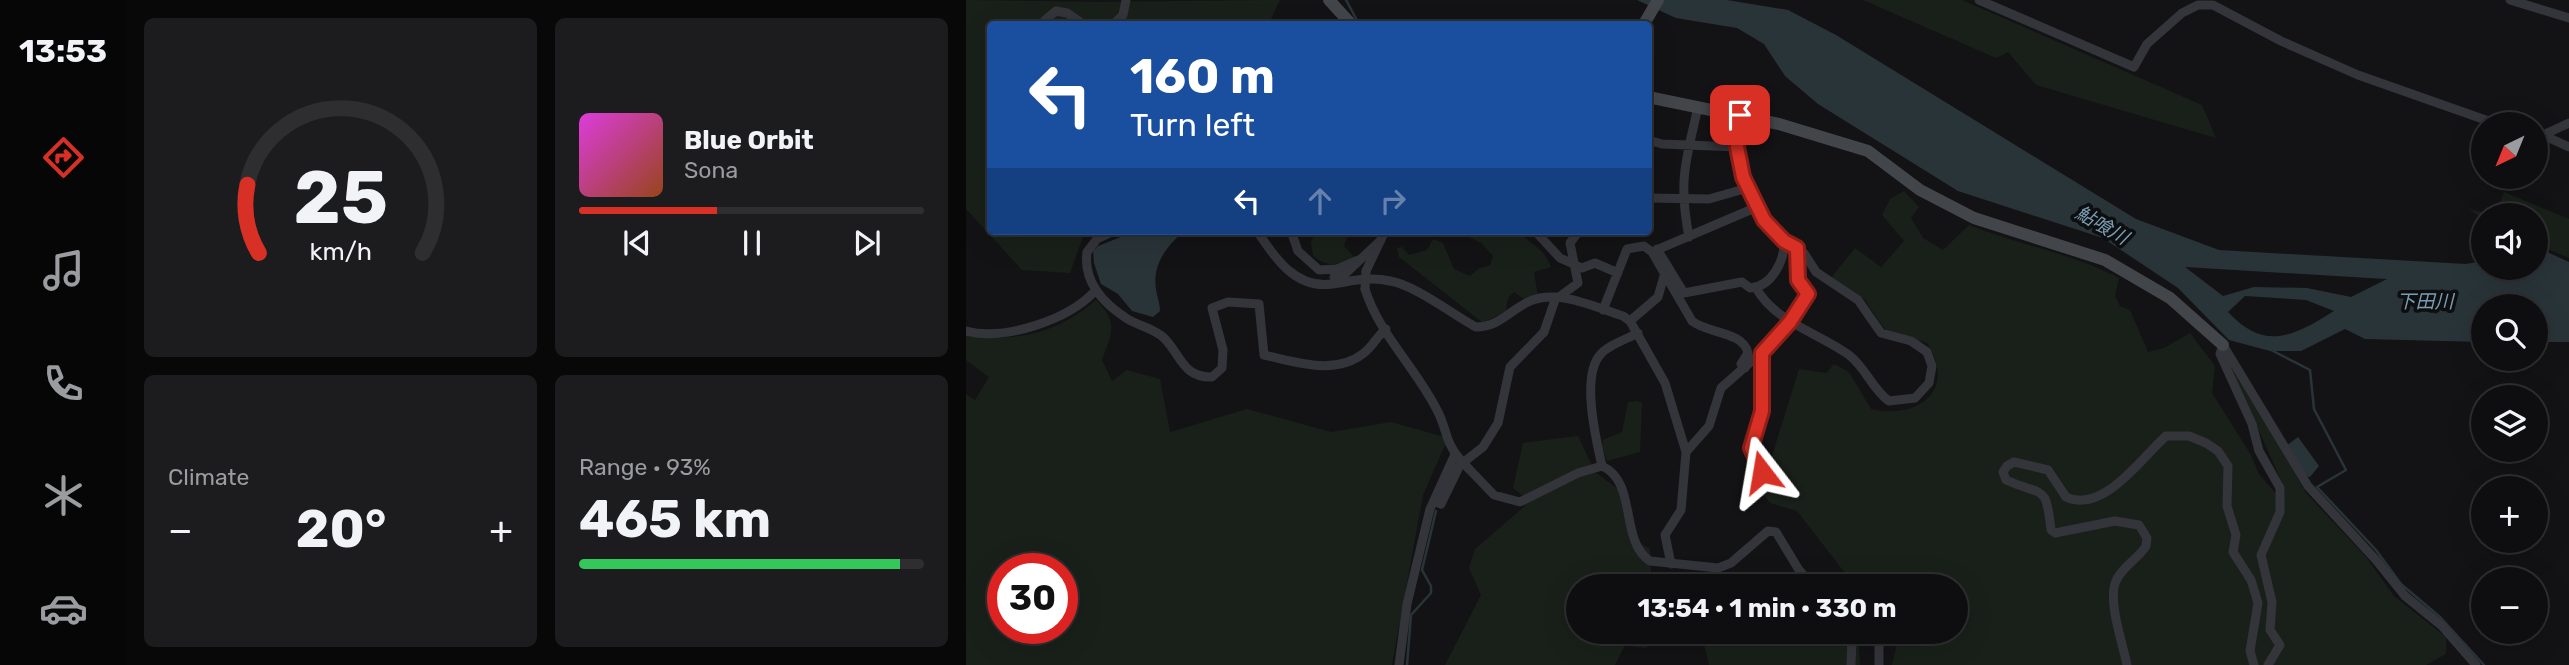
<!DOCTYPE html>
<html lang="en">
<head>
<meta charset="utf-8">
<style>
	body { margin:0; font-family:Rubik,"Noto Sans JP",sans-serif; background:#1c1c1e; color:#f1f3f6; height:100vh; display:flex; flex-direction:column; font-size:26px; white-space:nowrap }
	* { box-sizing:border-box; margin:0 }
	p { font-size:23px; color:#9b9c9f }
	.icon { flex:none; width:38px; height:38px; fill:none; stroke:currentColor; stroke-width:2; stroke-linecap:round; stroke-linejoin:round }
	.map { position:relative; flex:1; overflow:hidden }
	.sheet { display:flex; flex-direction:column; gap:18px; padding:18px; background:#080809; width:840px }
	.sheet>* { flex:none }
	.guide { position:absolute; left:21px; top:21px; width:665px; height:214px; border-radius:7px; box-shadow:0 7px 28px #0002,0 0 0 2px #2e2e30; background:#1a4fa0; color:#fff; overflow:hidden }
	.needle { width:46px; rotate:223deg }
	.fabs { position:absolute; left:1505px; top:112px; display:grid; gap:14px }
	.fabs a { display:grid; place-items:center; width:77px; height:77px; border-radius:50%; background:#0e0e10; box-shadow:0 7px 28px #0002,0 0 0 2px #2e2e30; font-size:35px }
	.speed { position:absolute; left:21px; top:553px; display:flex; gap:14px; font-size:35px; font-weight:700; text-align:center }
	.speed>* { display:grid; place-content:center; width:91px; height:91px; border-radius:50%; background:#0e0e10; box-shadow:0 7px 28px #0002,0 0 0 2px #2e2e30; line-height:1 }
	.speed .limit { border:10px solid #d22; background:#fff; color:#111 }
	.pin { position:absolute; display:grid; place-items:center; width:60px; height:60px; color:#fff; margin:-30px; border-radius:14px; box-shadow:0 4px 10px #0006 }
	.me { position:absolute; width:77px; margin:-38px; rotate:346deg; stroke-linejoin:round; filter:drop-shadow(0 0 5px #0008) }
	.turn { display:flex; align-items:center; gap:24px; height:147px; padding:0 28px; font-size:32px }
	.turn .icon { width:91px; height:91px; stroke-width:2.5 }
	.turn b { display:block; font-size:49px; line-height:60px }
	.lanes { display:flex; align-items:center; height:66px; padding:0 28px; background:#0003; justify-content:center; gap:35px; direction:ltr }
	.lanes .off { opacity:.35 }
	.big { font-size:52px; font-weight:700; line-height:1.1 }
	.sheet .card { flex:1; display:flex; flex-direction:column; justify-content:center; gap:10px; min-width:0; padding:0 24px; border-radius:10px; background:#1c1c1e }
	.sheet .dial { align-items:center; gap:0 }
	.dial svg { height:182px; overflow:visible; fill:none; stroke:#2e2e30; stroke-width:7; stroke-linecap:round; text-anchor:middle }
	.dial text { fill:#f1f3f6; stroke:none }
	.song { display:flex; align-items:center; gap:21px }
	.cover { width:84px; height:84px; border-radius:10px; background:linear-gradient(135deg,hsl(300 70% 55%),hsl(20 70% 35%)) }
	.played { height:7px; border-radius:4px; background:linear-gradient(90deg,#d93025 40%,#2e2e30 40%) }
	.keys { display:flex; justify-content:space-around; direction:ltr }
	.heat { display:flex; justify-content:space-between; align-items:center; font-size:38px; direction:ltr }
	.charge { height:10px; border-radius:5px; background:linear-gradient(90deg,#34c759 93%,#2e2e30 0) }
	.sheet .tiles { flex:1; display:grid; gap:18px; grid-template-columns:repeat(2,1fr) }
	.trip { position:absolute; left:600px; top:574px; width:402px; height:70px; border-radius:35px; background:#0e0e10; box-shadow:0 7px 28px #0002,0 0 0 2px #2e2e30; font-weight:700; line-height:70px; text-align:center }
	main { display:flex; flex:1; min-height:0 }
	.menu { display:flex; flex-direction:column; width:126px; justify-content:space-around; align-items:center; background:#060606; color:#9b9c9f }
	.menu .icon { width:49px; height:49px }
	.menu .selected { color:#d93025 }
	.menu b { font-size:32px; color:#f1f3f6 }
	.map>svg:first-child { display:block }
	.green { fill:#192019; fill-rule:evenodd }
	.water { fill:#293439; fill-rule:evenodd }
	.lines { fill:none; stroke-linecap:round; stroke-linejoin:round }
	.stream { stroke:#293439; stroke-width:2.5 }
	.street { stroke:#34353a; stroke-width:9 }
	.secondary { stroke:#42454a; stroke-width:12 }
	.street-bridge { stroke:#34353a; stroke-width:9 }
	.route-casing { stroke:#8d1f18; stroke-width:18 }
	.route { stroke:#d93025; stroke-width:12 }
	.labels { text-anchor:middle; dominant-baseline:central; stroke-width:7; stroke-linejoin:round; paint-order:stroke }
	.water-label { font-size:19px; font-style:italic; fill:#799eb3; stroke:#0e0e10 }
</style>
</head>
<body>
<main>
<nav class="menu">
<b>13:53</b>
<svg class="icon selected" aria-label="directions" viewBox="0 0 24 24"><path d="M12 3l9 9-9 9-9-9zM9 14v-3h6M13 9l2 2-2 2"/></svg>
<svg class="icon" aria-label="music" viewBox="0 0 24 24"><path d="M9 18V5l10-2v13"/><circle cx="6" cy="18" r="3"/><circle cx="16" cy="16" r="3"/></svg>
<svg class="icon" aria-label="phone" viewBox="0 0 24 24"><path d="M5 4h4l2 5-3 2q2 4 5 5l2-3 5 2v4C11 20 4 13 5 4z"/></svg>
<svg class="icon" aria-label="climate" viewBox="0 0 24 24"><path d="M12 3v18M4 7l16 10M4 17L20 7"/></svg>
<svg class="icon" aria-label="car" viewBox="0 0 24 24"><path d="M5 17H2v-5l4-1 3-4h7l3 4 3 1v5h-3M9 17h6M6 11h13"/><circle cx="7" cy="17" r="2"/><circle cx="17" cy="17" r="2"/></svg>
</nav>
<section class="sheet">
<div class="tiles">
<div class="card dial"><svg viewBox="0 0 100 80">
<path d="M14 69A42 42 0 1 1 86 69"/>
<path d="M14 69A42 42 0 0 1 9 39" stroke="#d93025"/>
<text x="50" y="56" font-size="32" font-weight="700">25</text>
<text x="50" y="72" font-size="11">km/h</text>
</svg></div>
<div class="card">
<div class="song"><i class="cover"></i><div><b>Blue Orbit</b><p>Sona</p></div></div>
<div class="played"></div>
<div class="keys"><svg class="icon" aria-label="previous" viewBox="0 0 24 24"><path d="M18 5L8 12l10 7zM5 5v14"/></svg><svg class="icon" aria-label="pause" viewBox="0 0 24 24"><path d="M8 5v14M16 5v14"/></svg><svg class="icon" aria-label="next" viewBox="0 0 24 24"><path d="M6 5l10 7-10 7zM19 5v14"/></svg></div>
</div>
<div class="card"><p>Climate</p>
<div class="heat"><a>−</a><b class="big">20°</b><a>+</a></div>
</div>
<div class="card"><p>Range · 93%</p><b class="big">465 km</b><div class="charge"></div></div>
</div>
</section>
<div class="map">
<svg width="1603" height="665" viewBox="0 0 1603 665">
	<rect width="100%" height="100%" fill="#131315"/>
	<path class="green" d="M 0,0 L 132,2 L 314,0 L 304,21 L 306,24 L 24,24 L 24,231 L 119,231 L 104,273 L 56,270 L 0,209 Z
		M 897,0 L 996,0 L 1236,105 L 1250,138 L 1070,85 L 1042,52 L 1030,58 Z
		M 938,191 L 953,207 L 945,218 L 957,238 L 977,250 L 1003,225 C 1052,245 1106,253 1153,278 L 1149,296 L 1154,306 L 1164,310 L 1182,352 L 1198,348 L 1224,333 L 1249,366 L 1246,393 L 1285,455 L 1293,474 L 1311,495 L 1319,496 L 1316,482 L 1261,360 L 1263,358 L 1340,493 L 1400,557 L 1428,596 L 1480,637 L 1480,654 L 1460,665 L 926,665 L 930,648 L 922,632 L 990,632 L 990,586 L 889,586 L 831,511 L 804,503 L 798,495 L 801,472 L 833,369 L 860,373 L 868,364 L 883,372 L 905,409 C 953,420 991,390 961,343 L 919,330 L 899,300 L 865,278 L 889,248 L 915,267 L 938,241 L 916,215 L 924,199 Z
		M 1538,192 L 1603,219 L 1603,258 L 1570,244 L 1570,215 L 1517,215 L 1517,219 L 1503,209 L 1529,215 Z
		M 350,231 L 383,231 L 378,246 L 388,257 C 371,265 362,268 347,256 L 345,242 Z
		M 490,231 L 553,231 C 565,246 578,247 585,267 L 568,272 L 572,296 L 559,300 L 548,292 L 542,298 L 540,311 L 517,323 L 433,257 L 431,248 L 436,247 L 443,255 L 461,250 L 467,239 L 477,243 L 488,269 L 504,276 L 512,269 L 524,265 L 527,256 L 515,243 Z
		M 130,300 C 153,323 146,332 136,360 L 146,381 L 161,370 L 194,379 L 204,432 L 281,409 L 365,432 L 425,422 L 482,438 L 457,495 L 426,665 L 0,665 L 0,394 L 9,400 L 23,377 L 0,360 L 0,336 C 51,342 90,334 130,300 ZM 37,569 L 96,569 L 96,628 L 37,628 Z
		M 671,401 L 676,403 L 674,452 L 641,461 L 636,447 L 637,440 L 656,432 L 662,402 Z
		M 612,436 L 629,472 L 652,489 L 663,537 L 684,549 L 686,586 L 612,586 L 612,632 L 693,632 L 693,635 L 680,648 L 665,646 L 665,633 L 649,665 L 479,665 L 515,595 L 503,568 L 509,549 L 559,506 L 557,496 L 547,488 L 557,443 Z
		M 735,632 L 877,632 L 893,645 L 894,665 L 743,665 Z"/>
	<path class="water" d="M 671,0 L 761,0 L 822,10 L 870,35 L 1170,219 L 1253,250 L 1500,264 L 1517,261 L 1517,268 L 1570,268 L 1570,253 L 1581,252 L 1603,262 L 1603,342 L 1570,342 L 1570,306 L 1517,306 L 1517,342 L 1399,339 L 1379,329 L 1335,351 L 1304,351 L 1263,340 L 1212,288 L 1137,238 L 992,191 L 852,104 L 819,76 L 798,44 L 771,28 L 710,18 ZM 1219,267 L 1420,279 L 1421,279 L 1385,297 L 1341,288 L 1288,287 L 1257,296 ZM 1279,296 L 1340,300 L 1368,311 C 1328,336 1299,352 1262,312 Z
		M 170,231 L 218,231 C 201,246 186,264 190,289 C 191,297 194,303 194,311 L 187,317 L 166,311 L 152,294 L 135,284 L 128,263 L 127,251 L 132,246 Z
		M 1332,437 L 1353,466 L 1344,477 L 1340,476 L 1320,446 Z"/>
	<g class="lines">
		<path class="stream" d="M 380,0 L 393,24
			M 1305,350 L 1344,370 L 1348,409 L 1380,470 L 1351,487 L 1410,550 L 1435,584 L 1474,617 L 1518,665
			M 441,665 L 445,615 L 465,593 L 465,586 L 456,570 L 470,511"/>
		<path class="street" d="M 1013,0 L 1168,67 L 1181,44 L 1216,13 L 1232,5 L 1247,5 L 1315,41 L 1392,75 L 1531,124
			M 1544,0 L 1603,18
			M 79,24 L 79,20 L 90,11 L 101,13 L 117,24
			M 148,24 L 157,15 L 160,0
			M 774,115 L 772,164 L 798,220 L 818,241 L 838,253 L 850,272 L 892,300 L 915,333 L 945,341 L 961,352 L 966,366 L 963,383 L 949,398 L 923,401 C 906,389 900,368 883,355 C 853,333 810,323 790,288
			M 1570,132 L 1603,147
			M 1579,134 L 1603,123
			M 682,140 L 696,144 L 771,147
			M 682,198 L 743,199 L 785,187
			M 148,231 L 131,239 L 121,252 C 117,281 137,303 160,318 C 172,326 188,328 198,338 C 215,355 217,378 246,377 L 256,368 L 257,350 L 246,308 L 262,302 L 293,304 L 298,355 C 331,362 369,376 398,353 C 407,346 411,336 420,329
			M 291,231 C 309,258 329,289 366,284 C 387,281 403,276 424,281 C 449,285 486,314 510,327 C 533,327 543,311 562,302 C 591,288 628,307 657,316 L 664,321 L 699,383 L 720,452 L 715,510 L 699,535 L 705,564
			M 325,231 L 332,251 L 353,270 L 371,269 L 395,259
			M 569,231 L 594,258 L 616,268 L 629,263 L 652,273
			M 723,237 C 712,180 720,161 732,107
			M 691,249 L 718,293 L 776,282 L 784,288 C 806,287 819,260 818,241
			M 400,271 L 419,231
			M 368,277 L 380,273 L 415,240
			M 399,289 C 413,335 453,371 473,414 C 480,429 481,445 493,458
			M 593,297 L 612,283 L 604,243 L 613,231
			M 637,310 L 661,249 L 678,246 L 686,252
			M 664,321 L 692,297 L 698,276
			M 0,331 C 39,341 102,320 129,291
			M 1257,345 L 1342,486 L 1410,560 L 1439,596 L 1476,626 L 1510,665
			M 1257,345 L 1254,354 L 1286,424 L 1293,451 L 1314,488 L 1314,512 L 1295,555 L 1306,602 L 1304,630 L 1314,645 L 1302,665
			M 796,353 L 796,411 L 785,448 L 796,472
			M 779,368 L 775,364 L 782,353 C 777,331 742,334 726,321 L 686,252 L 791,207
			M 720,452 L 743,426 L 755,388 L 805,344 L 842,294 L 832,280 L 831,248
			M 636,466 C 630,439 615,377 634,355 C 642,345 661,339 672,333
			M 503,469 L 528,495 L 554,502 L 612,473 L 636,466 C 672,482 653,541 684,561 L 752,568 L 765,563 L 802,531 L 810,532 L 833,570 L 840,578 L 861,586
			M 468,501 L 475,504 L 494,465 L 517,447 L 532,423 L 544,367 L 578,332 L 590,297
			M 906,632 L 913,643 L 913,665
			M 433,665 L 441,604 L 464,509 L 489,454
			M 885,665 L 886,638 L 893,632
			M 1161,665 C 1157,644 1140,598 1151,579 C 1158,565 1172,559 1180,546 L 1181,538 L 1173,525 L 1149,521 L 1089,533 L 1085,530 C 1080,483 1078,497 1040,480 L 1037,472 L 1041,466 L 1048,462 L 1082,470 L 1100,497 C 1137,515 1177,456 1200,436 L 1223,436 L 1240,443 L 1252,451 L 1262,466 L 1261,506 L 1270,535 L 1267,552 L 1285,580 L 1292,603 L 1284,651 L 1288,665"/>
		<path class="secondary" d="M 363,0 L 385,24
			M 678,24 L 692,0
			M 682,97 L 813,124 L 902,151 L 954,190 L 1008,218 L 1139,260 L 1204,298 L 1257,345"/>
		<path class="street-bridge" d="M 399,289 L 400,271
			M 494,459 L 503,469"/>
	</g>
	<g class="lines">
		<g class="route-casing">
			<path id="route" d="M 774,115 L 771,147 L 777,177 L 798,220 L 818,241 L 831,248 L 832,280 L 842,294 L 824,322 L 796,353 L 796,411 L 785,448 L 796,472"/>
		</g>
		<use href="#route" class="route"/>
	</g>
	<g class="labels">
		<g class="water-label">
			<text transform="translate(1136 225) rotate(30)">鮎喰川</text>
			<text x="1459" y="301">下田川</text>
		</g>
	</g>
</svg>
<div class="fabs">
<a><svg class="needle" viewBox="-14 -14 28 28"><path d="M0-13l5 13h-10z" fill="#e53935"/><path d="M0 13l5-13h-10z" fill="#9b9c9f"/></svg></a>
<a><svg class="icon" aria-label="sound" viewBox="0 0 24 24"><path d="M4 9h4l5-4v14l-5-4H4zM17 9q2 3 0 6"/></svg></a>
<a><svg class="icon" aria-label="search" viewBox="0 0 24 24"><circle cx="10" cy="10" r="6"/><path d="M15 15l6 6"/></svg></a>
<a><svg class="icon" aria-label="layers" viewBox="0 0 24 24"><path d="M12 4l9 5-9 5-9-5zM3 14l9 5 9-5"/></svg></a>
<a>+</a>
<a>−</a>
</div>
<div class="speed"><div class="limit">30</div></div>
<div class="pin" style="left:774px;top:115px;background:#d93025"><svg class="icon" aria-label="arrive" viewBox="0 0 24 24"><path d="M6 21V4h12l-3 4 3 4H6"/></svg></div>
<svg class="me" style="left:796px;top:472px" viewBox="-20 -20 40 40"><path d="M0-17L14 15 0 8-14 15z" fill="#d93025" stroke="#fff" stroke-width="4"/></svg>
<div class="trip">13:54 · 1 min · 330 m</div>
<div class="guide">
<div class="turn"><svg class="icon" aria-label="left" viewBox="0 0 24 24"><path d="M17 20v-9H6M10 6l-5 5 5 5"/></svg><div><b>160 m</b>Turn left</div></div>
<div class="lanes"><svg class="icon" aria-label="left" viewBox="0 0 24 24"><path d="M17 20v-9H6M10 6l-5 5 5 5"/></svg><svg class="icon off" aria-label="ahead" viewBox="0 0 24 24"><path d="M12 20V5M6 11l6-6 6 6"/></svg><svg class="icon off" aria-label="right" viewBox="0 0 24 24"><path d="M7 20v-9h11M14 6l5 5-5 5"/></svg></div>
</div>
</div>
</main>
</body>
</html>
